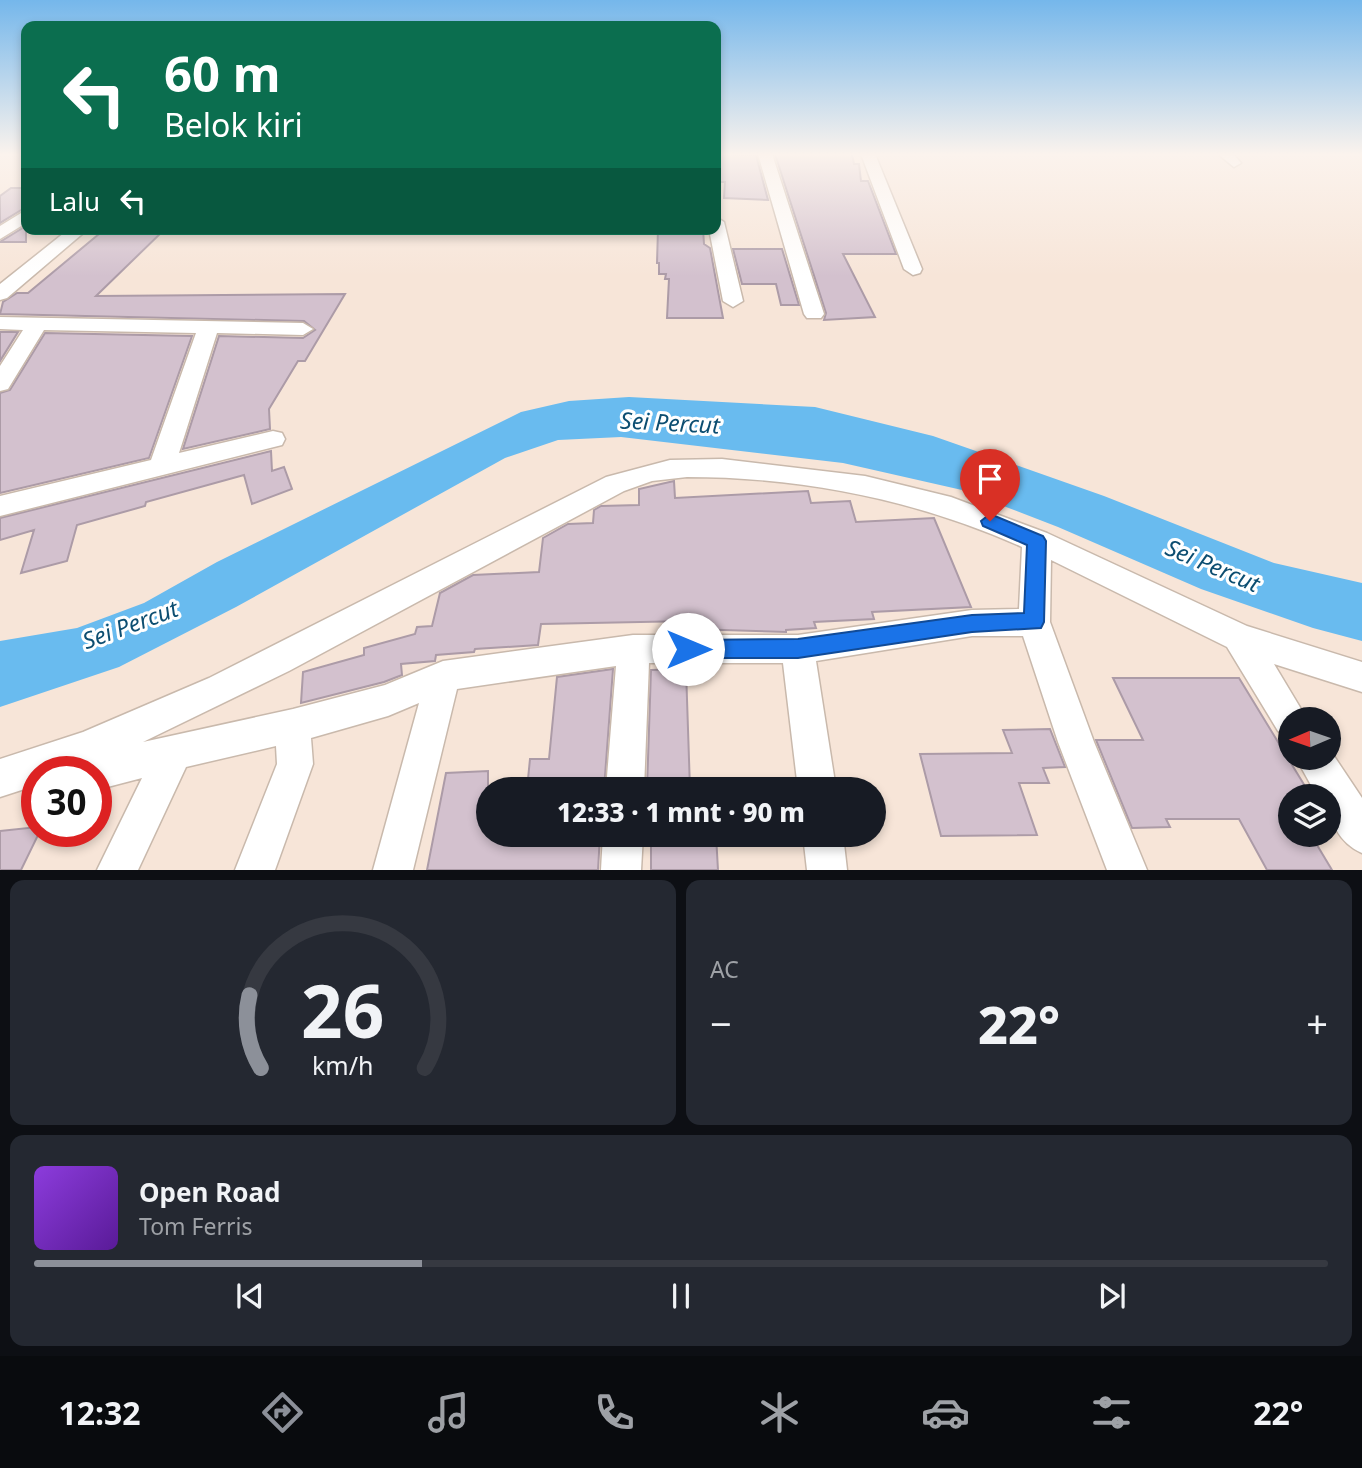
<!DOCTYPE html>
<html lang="id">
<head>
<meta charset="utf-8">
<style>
	body { margin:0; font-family:"Noto Sans",sans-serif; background:#242831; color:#f1f3f6; height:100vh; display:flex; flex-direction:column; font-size:26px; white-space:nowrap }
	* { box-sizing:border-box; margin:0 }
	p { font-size:23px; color:#9ea1a6 }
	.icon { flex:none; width:38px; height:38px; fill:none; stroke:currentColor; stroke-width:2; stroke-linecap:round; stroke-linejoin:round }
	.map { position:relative; height:870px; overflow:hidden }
	.side { display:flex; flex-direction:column; gap:10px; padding:10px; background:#0d0f14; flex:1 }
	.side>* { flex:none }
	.guide { position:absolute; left:21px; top:21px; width:700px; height:214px; border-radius:14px; box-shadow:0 4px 10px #0003; background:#0b6e4f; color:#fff; overflow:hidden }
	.needle { width:46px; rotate:268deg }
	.fabs { position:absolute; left:1278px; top:707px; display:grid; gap:14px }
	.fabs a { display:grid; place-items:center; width:63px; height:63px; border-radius:50%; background:#171b24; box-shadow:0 4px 10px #0003; font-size:35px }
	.speed { position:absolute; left:21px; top:756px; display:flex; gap:14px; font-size:35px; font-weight:700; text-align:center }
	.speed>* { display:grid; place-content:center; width:91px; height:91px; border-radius:50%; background:#171b24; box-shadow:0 4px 10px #0003; line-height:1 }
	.speed .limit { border:10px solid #d22; background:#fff; color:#111 }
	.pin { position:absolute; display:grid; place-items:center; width:60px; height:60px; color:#fff; margin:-72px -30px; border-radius:50% 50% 50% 0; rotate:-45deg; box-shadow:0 0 7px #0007 }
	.pin .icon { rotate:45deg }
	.me { position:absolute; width:77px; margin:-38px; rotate:90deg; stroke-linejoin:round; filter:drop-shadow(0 0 5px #0008) }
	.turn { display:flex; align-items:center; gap:24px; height:147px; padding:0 28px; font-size:32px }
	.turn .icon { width:91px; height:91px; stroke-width:2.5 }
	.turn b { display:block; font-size:49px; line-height:60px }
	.then { display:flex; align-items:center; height:66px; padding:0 28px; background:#0003; gap:14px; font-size:26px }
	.big { font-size:52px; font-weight:800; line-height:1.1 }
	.side .widget { flex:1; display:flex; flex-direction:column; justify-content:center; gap:10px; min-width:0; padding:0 24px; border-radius:14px; background:#242831 }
	.side .dial { align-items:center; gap:0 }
	.dial svg { height:182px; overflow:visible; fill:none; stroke:#363941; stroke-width:7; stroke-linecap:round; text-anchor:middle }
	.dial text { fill:#f1f3f6; stroke:none }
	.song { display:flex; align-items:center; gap:21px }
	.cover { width:84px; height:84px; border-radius:10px; background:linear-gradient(135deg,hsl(270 70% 55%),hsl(270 70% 35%)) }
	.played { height:7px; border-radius:4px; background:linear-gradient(90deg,#8c9099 30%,#363941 30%) }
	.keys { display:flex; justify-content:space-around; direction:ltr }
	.heat { display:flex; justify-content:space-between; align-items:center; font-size:38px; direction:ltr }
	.side .tiles { flex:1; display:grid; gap:10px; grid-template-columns:1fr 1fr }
	.widget:last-child { grid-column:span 2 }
	.trip { position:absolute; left:476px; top:777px; width:410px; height:70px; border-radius:35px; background:#171b24; box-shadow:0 4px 10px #0003; font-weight:800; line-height:70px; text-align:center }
	.menu { display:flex; height:112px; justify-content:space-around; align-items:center; background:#090b0e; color:#9ea1a6 }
	.menu .icon { width:49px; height:49px }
	.menu .active { color:#8c9099 }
	.menu b { font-size:32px; color:#f1f3f6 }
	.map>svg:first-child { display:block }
	.water { fill:#69bbef }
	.building { fill:#d3c1ce; stroke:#ac9ba7; stroke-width:2 }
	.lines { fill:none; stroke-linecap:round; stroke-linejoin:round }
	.street-casing { stroke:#c9b9ac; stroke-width:3 }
	.street { fill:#fff; fill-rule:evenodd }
	.route { fill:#1a73e8; stroke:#114b97; stroke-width:2 }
	.labels { text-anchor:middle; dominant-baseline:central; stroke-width:6; stroke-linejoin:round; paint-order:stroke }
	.water-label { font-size:23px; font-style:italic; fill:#0d4e71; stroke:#fff }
</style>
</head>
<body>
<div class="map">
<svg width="1362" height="870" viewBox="0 0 1362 870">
	<rect width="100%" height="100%" fill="#f7e5d8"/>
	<path class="water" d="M 629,397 L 815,407 L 933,436 L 1104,496 L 1274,563 L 1362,583 L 1362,641 L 1313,628 L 1201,589 L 1058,527 L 962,490 L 843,463 L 621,437 L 558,440 L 505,458 L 236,607 L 119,667 L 0,707 L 0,641 L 77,628 L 144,603 L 217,562 L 521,412 L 569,401 Z"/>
	<path class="building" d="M 720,154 L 756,155 L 768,200 L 724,198 L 725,182 L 718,182 Z
		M 775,154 L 852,154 L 854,164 L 859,164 L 861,181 L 868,181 L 896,254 L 843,254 L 875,317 L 824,320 L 826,313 Z
		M 11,188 L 26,188 L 26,207 L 0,223 L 0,196 Z
		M 26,226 L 26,242 L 0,242 Z
		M 105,229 L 165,229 L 96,296 L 345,294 L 305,361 L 298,361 L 269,409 L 270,429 L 183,449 L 219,336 L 303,338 L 315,330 L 304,321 L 0,314 L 3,302 L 17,293 L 28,293 Z
		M 658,229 L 703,229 L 704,244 L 710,248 L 723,318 L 667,318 L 669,279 L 665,279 L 666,274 L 659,274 L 659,263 L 657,263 Z
		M 733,249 L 782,249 L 799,305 L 781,305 L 776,284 L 742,284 Z
		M 0,332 L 18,332 L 0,361 Z
		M 45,333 L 192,336 L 149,458 L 0,493 L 0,393 L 10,390 Z
		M 271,451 L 272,471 L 284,467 L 292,489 L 252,504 L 244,475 L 146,502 L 145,506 L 77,525 L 67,561 L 21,573 L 34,530 L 0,540 L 0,518 Z
		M 674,481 L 675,498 L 808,491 L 811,503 L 850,501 L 856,522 L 934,518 L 971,607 L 872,612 L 874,619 L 814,622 L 816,628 L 786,630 L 786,632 L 691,629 L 690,621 L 541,624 L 538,645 L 475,649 L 474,652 L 436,655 L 435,661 L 401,664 L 402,675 L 384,682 L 301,703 L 303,672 L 364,655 L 364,648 L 415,634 L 417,627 L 432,626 L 440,593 L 473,575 L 539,572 L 543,538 L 568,524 L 593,523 L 594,510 L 601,506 L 639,505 L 639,489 Z
		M 613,669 L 604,789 L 527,789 L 530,759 L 549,759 L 557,677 Z
		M 686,669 L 690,789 L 647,789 L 651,670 Z
		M 1113,678 L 1239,678 L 1311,796 L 1287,796 L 1290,835 L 1311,835 L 1332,870 L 1267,870 L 1239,819 L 1166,819 L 1170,827 L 1132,828 L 1096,740 L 1143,740 Z
		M 1050,729 L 1065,767 L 1043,768 L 1049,783 L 1019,783 L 1037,835 L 941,836 L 920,754 L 1012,753 L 1003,730 Z
		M 488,771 L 488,835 L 600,835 L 598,870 L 427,870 L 446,773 Z
		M 37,827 L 37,831 L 40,831 L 21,870 L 0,870 L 0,831 Z
		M 651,835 L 716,835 L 718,870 L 651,870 Z"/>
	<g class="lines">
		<g class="street-casing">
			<path id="street" d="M 758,154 L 772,154 L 824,314 L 821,318 L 807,318 L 804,314 Z
				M 861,154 L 875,154 L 922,269 L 920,273 L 913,275 L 904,269 Z
				M 1218,154 L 1233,154 L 1241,163 L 1234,167 Z
				M 26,210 L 26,223 L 0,239 L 0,226 Z
				M 716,217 L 724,222 L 743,301 L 733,307 L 723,301 L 709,229 L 716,229 Z
				M 69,229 L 88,229 L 7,298 L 0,300 L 0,284 Z
				M 0,317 L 303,323 L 313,329 L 303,335 L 217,333 L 179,453 L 273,431 L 282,433 L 285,439 L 282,445 L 0,516 L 0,496 L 151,460 L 196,333 L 44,330 L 8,389 L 0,391 L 0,366 L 23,330 L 0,329 Z
				M 722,459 L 865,476 L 951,497 L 1047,533 L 1247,626 L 1362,662 L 1362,692 L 1274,664 L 1307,719 L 1290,719 L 1290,736 L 1278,731 L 1227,647 L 1051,560 L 1050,622 L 1094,742 L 1147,870 L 1107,870 L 1058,742 L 1023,636 L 972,636 L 816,661 L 836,789 L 798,789 L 783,663 L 649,663 L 644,789 L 606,789 L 616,666 L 457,689 L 413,870 L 373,870 L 419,703 L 388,716 L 311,738 L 313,764 L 275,870 L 235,870 L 277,764 L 276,746 L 186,767 L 138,870 L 97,870 L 142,778 L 96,790 L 96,772 L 37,772 L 37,785 L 0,797 L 0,759 L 83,732 L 209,678 L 606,477 L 670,460 ZM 687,477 C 802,477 917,500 1022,547 L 1019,609 L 972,610 L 798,635 L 633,635 L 443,661 L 385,685 L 293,709 L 143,742 L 289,671 L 624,491 L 652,481 Z
				M 1328,747 L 1362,798 L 1362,853 C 1339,843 1328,820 1328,796 L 1317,796 L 1296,758 L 1328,758 Z
				M 603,835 L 643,835 L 641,870 L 601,870 Z
				M 803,835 L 843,835 L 847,870 L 807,870 Z"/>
		</g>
		<use href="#street" class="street"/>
	</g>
	<linearGradient id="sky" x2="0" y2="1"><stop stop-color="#75b7eb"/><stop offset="0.56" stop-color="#fbf3ed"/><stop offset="1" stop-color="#fbf3ed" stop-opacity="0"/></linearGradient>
	<rect width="1362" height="276" fill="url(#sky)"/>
	<path class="route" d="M 990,514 L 1043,536 L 1046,541 L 1044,622 L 1041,628 L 972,632 L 798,658 L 688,658 L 681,655 L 678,649 L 681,642 L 688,640 L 798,639 L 972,615 L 1024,613 L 1027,545 L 983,526 L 981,521 Z"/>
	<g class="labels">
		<g class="water-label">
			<text transform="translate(670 422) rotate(3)">Sei Percut</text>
			<text transform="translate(1213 565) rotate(23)">Sei Percut</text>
			<text transform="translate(130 624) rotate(-20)">Sei Percut</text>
		</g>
	</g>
</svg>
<div class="fabs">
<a><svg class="needle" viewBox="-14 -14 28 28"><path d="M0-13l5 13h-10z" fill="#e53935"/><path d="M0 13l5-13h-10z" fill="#9ea1a6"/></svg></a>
<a><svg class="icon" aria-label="layers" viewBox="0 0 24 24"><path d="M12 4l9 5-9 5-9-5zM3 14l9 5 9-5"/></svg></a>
</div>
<div class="speed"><div class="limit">30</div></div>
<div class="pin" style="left:990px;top:521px;background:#d93025"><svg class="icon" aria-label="arrive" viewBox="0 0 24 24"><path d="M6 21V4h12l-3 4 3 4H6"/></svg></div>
<svg class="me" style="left:688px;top:649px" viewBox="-20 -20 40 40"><circle r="19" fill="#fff"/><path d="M0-13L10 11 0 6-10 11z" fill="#1a73e8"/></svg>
<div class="trip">12:33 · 1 mnt · 90 m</div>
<div class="guide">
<div class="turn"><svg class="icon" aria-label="left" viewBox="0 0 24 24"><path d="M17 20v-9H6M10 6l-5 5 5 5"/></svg><div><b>60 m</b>Belok kiri</div></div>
<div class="then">Lalu<svg class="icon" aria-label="left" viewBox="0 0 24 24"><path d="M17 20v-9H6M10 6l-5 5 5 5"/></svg></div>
</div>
</div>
<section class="side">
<div class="tiles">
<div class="widget dial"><svg viewBox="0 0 100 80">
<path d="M14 69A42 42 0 1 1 86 69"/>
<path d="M14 69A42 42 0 0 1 9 37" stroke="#8c9099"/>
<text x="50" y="56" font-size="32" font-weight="700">26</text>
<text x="50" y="72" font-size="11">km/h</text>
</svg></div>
<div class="widget"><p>AC</p>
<div class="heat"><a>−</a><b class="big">22°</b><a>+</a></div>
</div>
<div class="widget">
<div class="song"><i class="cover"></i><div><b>Open Road</b><p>Tom Ferris</p></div></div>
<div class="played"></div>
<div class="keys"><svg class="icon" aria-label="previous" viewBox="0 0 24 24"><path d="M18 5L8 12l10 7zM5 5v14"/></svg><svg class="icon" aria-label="pause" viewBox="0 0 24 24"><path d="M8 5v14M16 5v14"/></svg><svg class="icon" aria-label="next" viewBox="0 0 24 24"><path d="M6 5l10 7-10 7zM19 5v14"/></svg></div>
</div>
</div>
</section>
<nav class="menu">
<b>12:32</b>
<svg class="icon active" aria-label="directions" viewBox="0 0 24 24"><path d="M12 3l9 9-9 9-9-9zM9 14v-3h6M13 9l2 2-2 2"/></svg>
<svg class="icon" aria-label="music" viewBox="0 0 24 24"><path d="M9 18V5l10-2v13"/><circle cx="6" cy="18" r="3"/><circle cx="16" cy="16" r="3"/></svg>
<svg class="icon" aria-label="phone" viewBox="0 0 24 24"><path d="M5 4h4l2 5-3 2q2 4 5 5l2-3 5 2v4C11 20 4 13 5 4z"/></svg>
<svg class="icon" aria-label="climate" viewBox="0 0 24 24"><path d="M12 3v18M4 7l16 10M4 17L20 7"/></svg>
<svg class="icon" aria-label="car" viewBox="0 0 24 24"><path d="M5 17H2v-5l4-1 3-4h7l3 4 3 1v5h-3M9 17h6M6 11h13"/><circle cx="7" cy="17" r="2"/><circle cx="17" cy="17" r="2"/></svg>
<svg class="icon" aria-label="filters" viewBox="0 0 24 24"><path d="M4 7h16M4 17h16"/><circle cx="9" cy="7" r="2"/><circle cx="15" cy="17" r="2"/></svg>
<b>22°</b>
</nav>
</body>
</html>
